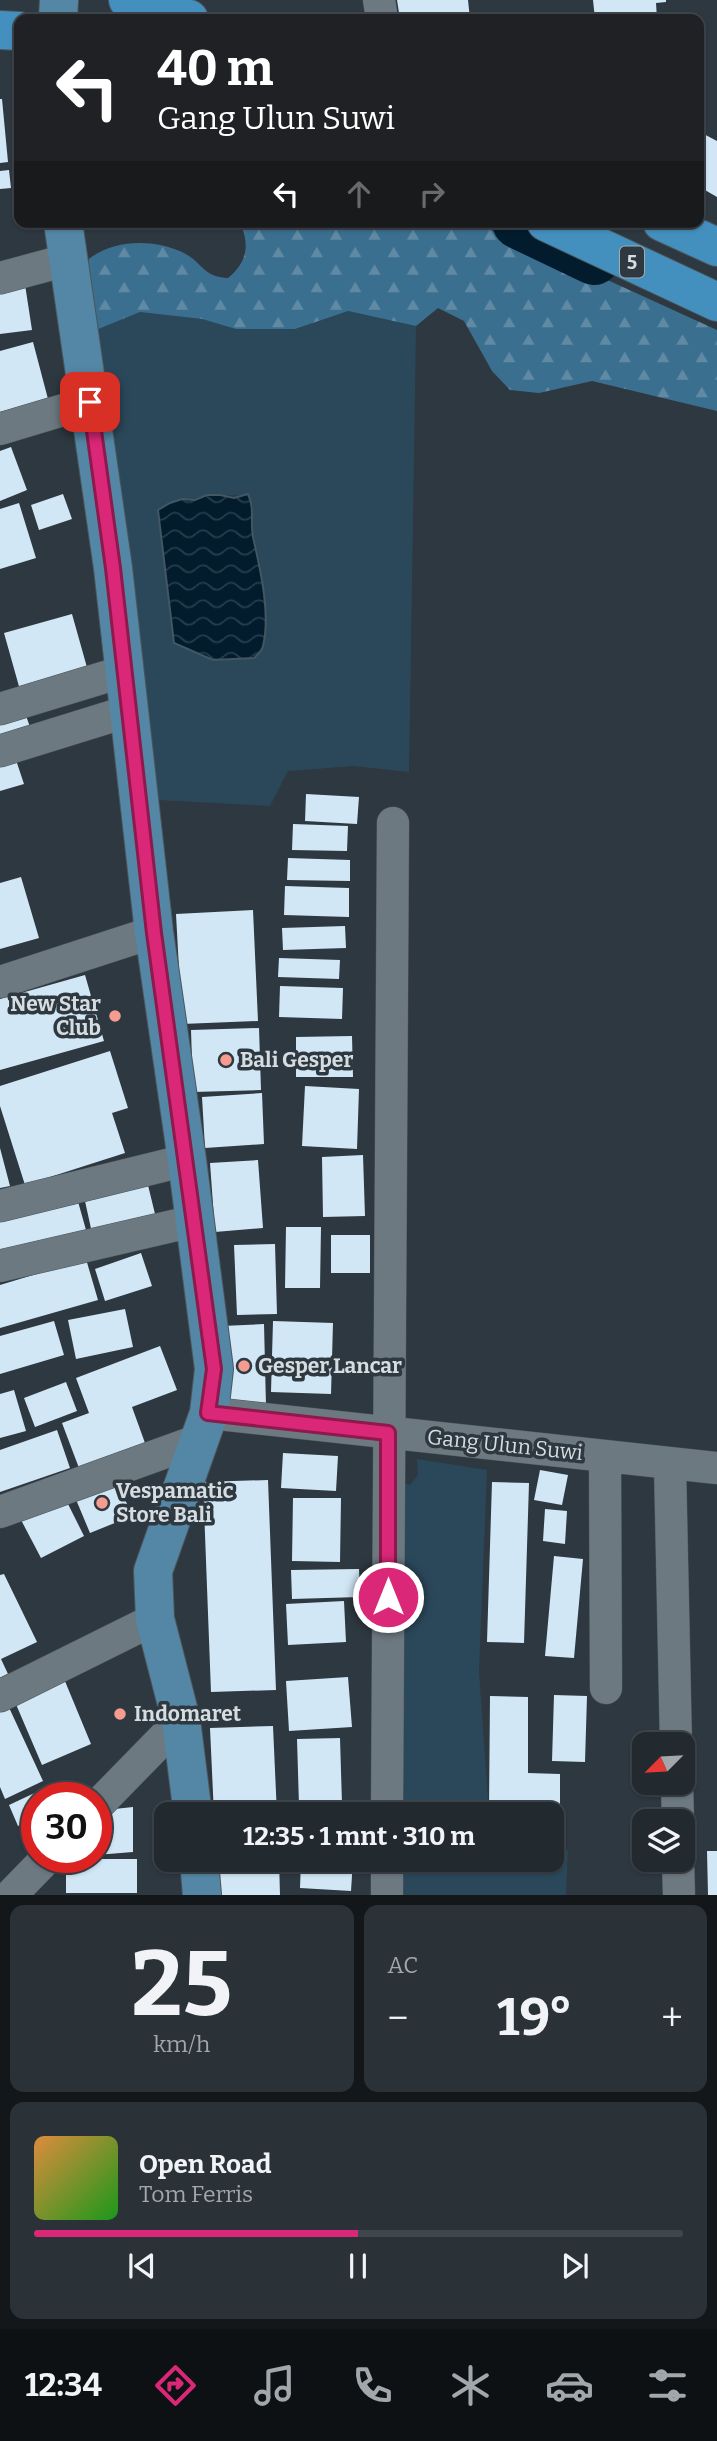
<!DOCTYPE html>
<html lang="id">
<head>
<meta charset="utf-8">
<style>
	body { margin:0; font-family:Bitter,serif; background:#2a3238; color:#f1f3f6; height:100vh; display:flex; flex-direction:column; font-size:26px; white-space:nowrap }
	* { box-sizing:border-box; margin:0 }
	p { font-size:23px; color:#a2a7ab }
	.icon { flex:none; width:38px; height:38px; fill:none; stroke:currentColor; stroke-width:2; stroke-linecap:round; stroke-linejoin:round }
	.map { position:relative; height:1895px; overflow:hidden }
	.drawer { display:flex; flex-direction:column; gap:10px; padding:10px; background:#13171a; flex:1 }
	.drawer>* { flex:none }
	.banner { position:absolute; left:14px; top:14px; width:690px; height:214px; border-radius:14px; box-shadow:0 2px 5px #0004,0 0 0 2px #3f464c; background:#202124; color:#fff; overflow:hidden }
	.needle { width:46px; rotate:246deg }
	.buttons { position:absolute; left:632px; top:1732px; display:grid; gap:14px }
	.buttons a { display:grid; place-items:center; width:63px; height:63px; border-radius:14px; background:#222a30; box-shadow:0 2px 5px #0004,0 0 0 2px #3f464c; font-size:35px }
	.speed { position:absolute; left:21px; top:1782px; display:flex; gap:14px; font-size:35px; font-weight:700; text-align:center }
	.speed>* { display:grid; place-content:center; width:91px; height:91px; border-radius:50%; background:#222a30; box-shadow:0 2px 5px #0004,0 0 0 2px #3f464c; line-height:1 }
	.speed .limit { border:10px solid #d22; background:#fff; color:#111 }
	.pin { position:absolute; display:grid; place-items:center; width:60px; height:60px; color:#fff; margin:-30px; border-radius:14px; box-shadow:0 4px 10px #0006 }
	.me { position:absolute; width:77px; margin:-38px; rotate:0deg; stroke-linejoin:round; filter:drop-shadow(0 0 5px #0008) }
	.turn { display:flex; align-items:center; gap:24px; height:147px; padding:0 28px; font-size:32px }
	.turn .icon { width:91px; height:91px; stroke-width:2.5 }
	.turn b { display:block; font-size:49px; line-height:60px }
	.lanes { display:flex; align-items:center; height:66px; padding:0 28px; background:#0003; justify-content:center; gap:35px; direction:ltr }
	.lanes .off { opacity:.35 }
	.big { font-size:52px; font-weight:700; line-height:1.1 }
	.drawer .tile { flex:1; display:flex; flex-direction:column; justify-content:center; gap:10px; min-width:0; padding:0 24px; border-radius:14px; background:#2a3238 }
	.drawer .dial { align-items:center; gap:0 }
	.dial b { font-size:91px; line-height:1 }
	.song { display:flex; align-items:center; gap:21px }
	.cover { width:84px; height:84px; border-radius:10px; background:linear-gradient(135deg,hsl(30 70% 55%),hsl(120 70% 35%)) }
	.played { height:7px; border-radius:4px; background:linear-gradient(90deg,#db2777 50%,#3f464c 50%) }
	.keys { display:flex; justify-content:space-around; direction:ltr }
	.heat { display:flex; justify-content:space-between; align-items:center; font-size:38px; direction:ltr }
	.drawer .tiles { flex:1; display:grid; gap:10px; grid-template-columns:1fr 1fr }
	.tile:last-child { grid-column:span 2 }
	.trip { position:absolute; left:154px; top:1802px; width:410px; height:70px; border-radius:14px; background:#222a30; box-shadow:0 2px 5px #0004,0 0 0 2px #3f464c; font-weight:700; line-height:70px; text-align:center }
	.tabs { display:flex; height:112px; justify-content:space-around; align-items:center; background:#0e1113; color:#a2a7ab }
	.tabs .icon { width:49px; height:49px }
	.tabs .on { color:#db2777 }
	.tabs b { font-size:32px; color:#f1f3f6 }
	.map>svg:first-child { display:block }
	.grass { fill:#2b485b; fill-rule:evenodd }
	.forest { fill:url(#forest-firs) }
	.water { fill:url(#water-waves); stroke:#425663; stroke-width:2 }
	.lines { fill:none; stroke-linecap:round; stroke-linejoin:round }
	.river { stroke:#021c2d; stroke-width:54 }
	.building { fill:#d2e7f6 }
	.minor-casing { stroke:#4c555a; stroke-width:33 }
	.major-casing { stroke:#4c555a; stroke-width:40 }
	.highway-casing { stroke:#4c555a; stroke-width:40 }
	.minor { stroke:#6d7981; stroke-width:32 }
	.major { stroke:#5487a6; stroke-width:38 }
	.highway { stroke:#4390bf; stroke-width:38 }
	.route-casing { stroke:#8e194d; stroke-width:18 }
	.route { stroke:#db2777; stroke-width:12 }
	.poi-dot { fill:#f59c90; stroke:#2e3840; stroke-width:2.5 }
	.labels { text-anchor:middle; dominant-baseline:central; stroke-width:7; stroke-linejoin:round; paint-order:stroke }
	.shield { fill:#2e3840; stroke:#a4acb1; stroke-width:2 }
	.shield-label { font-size:19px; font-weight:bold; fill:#d6dde1 }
	.poi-label { font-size:21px; font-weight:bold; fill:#d6dde1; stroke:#2e3840; text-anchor:start }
	.street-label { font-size:21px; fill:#d6dde1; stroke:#2e3840 }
</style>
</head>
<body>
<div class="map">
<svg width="717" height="1895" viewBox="0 0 717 1895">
	<defs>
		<pattern id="forest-firs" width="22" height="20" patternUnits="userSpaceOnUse" patternTransform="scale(1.75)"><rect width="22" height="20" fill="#3b6f90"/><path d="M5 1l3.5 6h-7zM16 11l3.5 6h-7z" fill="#608aa4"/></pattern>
		<pattern id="water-waves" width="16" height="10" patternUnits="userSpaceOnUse" patternTransform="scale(1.75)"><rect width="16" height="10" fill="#021c2d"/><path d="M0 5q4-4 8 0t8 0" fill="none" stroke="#263d4b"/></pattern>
	</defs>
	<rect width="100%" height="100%" fill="#2e3840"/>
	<path class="grass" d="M 347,311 L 416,326 L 409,772 L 354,766 L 288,771 L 270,806 L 159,800 L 110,457 L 96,330 L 140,312 L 202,319 L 236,329 L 295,329 ZM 248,494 L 253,506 L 253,533 L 260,563 L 182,500 C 194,500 201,496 212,495 C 225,494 235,497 248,494 Z
		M 417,1459 L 487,1470 L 479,1671 L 489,1815 L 399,1815 L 397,1482 L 410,1485 L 418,1475 Z
		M 551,1850 L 568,1850 L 566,1895 L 400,1895 L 400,1860 L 551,1860 Z"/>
	<path class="forest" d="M 197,222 L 472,222 L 590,272 L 717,330 L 717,411 L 592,381 L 539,393 L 510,390 L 492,371 L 464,321 L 438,308 L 416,326 L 348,311 L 295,329 L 236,329 L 202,319 L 140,312 L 96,330 L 86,306 L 89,259 C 114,239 153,239 182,252 C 203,262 202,277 228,278 C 245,264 250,248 242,228 C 238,227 234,225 230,225 C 216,225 212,235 197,222 Z"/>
	<path class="water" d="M 248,494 C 255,509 250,521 253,537 C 260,568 271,614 263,646 C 262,651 257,655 254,658 L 213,660 L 174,643 L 158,510 L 170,503 L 182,499 L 195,500 L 207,495 L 220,495 L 234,498 Z"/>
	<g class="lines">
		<path class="river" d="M 519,222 L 594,258"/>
	</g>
	<path class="building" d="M 397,0 L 468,0 L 470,19 L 400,19 Z
		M 593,0 L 666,0 L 666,2 L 656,3 L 657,19 L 595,19 Z
		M 0,99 L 2,99 L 8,162 L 0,163 Z
		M 698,131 L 717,141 L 717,197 L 698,186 Z
		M 9,170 L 11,188 L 0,189 L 0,171 Z
		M 24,278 L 32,330 L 0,334 L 0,281 Z
		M 33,342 L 48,399 L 0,412 L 0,351 Z
		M 11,447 L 27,490 L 0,501 L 0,451 Z
		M 63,494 L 72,519 L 39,530 L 31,505 Z
		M 19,503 L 36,558 L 0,569 L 0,509 Z
		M 72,614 L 88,671 L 20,690 L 4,633 Z
		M 23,707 L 31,730 L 0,740 L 0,715 Z
		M 16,760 L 24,784 L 0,791 L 0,765 Z
		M 306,794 L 359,797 L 357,824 L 305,821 Z
		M 293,824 L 348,826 L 347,851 L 292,850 Z
		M 288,858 L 350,860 L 350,881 L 287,880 Z
		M 21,877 L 39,938 L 0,949 L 0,883 Z
		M 285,886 L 349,888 L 349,917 L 284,915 Z
		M 253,910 L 258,1021 L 182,1024 L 176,914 Z
		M 345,926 L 346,948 L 283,950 L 282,928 Z
		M 279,958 L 340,960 L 339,979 L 278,977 Z
		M 85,975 L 104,1041 L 0,1070 L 0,999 Z
		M 280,986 L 343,988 L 342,1019 L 279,1017 Z
		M 259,1028 L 261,1090 L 193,1092 L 191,1030 Z
		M 352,1036 L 353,1077 L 296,1077 L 296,1037 Z
		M 110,1051 L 128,1108 L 112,1113 L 125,1153 L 25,1185 L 0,1106 L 0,1086 Z
		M 305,1086 L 359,1089 L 357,1149 L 302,1146 Z
		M 262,1093 L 264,1144 L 205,1148 L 202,1097 Z
		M 0,1148 L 10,1186 L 0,1188 Z
		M 363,1155 L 365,1216 L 323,1217 L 322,1157 Z
		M 258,1160 L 263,1228 L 215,1232 L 210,1163 Z
		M 146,1177 L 156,1218 L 92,1233 L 83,1192 Z
		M 77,1198 L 86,1230 L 0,1253 L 0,1219 Z
		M 286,1227 L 321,1227 L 320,1288 L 285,1288 Z
		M 331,1235 L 370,1235 L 370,1273 L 331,1273 Z
		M 275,1244 L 277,1314 L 237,1315 L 234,1245 Z
		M 141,1253 L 152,1286 L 105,1301 L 95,1269 Z
		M 86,1259 L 98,1300 L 0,1328 L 0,1285 Z
		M 125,1309 L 133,1347 L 76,1359 L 68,1320 Z
		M 54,1321 L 64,1355 L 0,1374 L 0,1336 Z
		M 273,1321 L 333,1323 L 331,1394 L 271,1392 Z
		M 264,1324 L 266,1406 L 223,1407 L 222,1326 Z
		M 160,1346 L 177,1390 L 132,1407 L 145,1443 L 79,1468 L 62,1423 L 89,1413 L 76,1378 Z
		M 66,1382 L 77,1411 L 35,1427 L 24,1398 Z
		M 14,1390 L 26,1431 L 0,1438 L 0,1394 Z
		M 57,1430 L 70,1468 L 0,1492 L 0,1450 Z
		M 283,1453 L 338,1456 L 336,1491 L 281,1488 Z
		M 540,1470 L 568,1475 L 562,1505 L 534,1500 Z
		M 114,1473 L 132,1516 L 90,1533 L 72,1490 Z
		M 268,1480 L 276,1690 L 211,1692 L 203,1482 Z
		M 492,1482 L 529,1483 L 524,1643 L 487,1642 Z
		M 64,1496 L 84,1536 L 41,1558 L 20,1518 Z
		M 293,1498 L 341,1498 L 340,1562 L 292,1561 Z
		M 545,1509 L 567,1511 L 565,1544 L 543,1541 Z
		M 554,1556 L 583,1559 L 574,1658 L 545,1656 Z
		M 359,1569 L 360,1597 L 292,1599 L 291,1570 Z
		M 4,1574 L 37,1642 L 1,1659 L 8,1674 L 0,1678 L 0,1575 Z
		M 344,1601 L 346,1642 L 288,1645 L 286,1604 Z
		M 62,1674 L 91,1744 L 42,1765 L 12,1695 Z
		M 348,1677 L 352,1727 L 289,1731 L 286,1681 Z
		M 554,1695 L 587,1696 L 585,1762 L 552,1761 Z
		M 490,1696 L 528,1697 L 528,1773 L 560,1774 L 560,1813 L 489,1810 Z
		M 6,1701 L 43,1781 L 5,1799 L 0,1787 L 0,1704 Z
		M 273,1726 L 277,1815 L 214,1815 L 210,1728 Z
		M 340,1738 L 342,1804 L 299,1805 L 297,1739 Z
		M 41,1790 L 44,1797 L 37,1797 L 37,1818 L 18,1826 L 9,1805 Z
		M 133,1807 L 133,1852 L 96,1855 L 96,1811 Z
		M 707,1851 L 717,1851 L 717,1895 L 708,1895 Z
		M 66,1859 L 137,1859 L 137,1893 L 66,1893 Z
		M 216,1860 L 279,1860 L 280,1895 L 217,1895 Z
		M 301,1860 L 353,1860 L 351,1891 L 300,1888 Z"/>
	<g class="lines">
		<g class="minor-casing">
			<path id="minor" d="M 379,0 L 382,19
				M 0,278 L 67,260
				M 0,429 L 90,402
				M 0,709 L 125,671
				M 0,751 L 129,711
				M 0,982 L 154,932
				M 0,1206 L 187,1160
				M 0,1266 L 194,1221
				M 209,1413 L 717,1468
				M 605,1456 L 606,1688
				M 670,1465 L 676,1745
				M 0,1512 L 199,1440
				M 0,1696 L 155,1619
				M 677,1783 L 678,1822
				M 96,1807 L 181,1720
				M 387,1815 L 393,823
				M 678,1860 L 679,1895
				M 11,1895 L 48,1857
				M 387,1895 L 387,1860"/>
		</g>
		<g class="major-casing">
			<path id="major" d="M 58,19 L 59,0
				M 63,222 L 113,568 L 154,932 L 187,1160 L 214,1369 L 209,1413 L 153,1571 L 155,1619 L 181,1720 L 193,1815
				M 199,1860 L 202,1895"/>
		</g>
		<g class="highway-casing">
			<path id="highway" d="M 128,0 L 189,19
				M 0,30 L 19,31
				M 546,222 L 717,302
				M 662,222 L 717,247"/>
		</g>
		<use href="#minor" class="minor"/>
		<use href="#major" class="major"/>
		<use href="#highway" class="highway"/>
	</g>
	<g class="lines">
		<g class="route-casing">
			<path id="route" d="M 90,402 L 113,568 L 154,933 L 214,1369 L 208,1413 L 388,1433 L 388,1597"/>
		</g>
		<use href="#route" class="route"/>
	</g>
	<g class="poi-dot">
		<circle cx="115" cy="1016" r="7"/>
		<circle cx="226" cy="1060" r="7"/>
		<circle cx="244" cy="1366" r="7"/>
		<circle cx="102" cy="1503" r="7"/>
		<circle cx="120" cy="1714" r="7"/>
	</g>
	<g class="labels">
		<rect class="shield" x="620" y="246.5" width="24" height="31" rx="5"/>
		<g class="shield-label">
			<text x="632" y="262">5</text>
		</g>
		<g class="poi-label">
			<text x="101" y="1004" text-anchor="end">New Star<tspan x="101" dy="24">Club</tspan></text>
			<text x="240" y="1060">Bali Gesper</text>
			<text x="258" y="1366">Gesper Lancar</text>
			<text x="116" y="1491">Vespamatic<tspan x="116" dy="24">Store Bali</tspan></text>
			<text x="134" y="1714">Indomaret</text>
		</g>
		<g class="street-label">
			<text transform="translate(505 1445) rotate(6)">Gang Ulun Suwi</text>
		</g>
	</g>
</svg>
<div class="buttons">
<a><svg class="needle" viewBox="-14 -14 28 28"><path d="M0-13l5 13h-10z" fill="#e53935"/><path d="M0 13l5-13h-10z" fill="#a2a7ab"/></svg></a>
<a><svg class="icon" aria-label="layers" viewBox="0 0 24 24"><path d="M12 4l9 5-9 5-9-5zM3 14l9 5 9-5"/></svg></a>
</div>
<div class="speed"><div class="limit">30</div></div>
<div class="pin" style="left:90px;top:402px;background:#d93025"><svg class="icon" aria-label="arrive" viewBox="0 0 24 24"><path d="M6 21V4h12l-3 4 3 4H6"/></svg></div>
<svg class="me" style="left:388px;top:1597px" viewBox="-20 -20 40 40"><circle r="17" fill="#db2777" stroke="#fff" stroke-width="3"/><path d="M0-11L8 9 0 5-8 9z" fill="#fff"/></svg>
<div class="trip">12:35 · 1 mnt · 310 m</div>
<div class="banner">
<div class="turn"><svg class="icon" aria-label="left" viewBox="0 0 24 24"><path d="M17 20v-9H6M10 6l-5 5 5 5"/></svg><div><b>40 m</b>Gang Ulun Suwi</div></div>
<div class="lanes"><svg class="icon" aria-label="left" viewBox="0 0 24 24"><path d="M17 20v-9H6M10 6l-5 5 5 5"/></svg><svg class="icon off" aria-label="ahead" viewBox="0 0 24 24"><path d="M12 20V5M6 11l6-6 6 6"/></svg><svg class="icon off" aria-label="right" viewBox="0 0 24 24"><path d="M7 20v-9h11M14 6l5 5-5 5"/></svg></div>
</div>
</div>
<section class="drawer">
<div class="tiles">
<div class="tile dial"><b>25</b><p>km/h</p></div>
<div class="tile"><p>AC</p>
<div class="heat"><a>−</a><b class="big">19°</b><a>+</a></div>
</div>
<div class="tile">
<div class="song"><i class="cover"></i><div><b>Open Road</b><p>Tom Ferris</p></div></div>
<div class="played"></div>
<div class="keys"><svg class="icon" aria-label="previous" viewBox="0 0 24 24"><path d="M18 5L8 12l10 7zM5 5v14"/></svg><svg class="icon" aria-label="pause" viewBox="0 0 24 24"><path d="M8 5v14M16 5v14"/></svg><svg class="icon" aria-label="next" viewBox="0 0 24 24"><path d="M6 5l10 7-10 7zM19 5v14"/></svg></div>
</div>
</div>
</section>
<nav class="tabs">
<b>12:34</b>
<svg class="icon on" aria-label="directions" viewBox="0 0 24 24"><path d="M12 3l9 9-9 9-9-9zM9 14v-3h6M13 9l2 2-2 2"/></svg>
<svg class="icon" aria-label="music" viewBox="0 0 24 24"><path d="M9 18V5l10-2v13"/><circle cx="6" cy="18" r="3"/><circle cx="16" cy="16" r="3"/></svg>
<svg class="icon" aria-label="phone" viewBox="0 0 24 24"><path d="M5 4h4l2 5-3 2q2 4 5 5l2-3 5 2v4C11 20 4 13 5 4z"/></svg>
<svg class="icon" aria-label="climate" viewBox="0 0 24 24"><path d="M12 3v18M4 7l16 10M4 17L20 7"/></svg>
<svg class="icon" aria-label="car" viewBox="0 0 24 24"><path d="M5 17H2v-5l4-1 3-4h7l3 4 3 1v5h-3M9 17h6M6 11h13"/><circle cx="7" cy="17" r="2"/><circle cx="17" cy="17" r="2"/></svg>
<svg class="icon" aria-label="filters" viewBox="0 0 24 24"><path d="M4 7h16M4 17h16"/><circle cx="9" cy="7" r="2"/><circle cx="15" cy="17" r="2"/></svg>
</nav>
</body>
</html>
